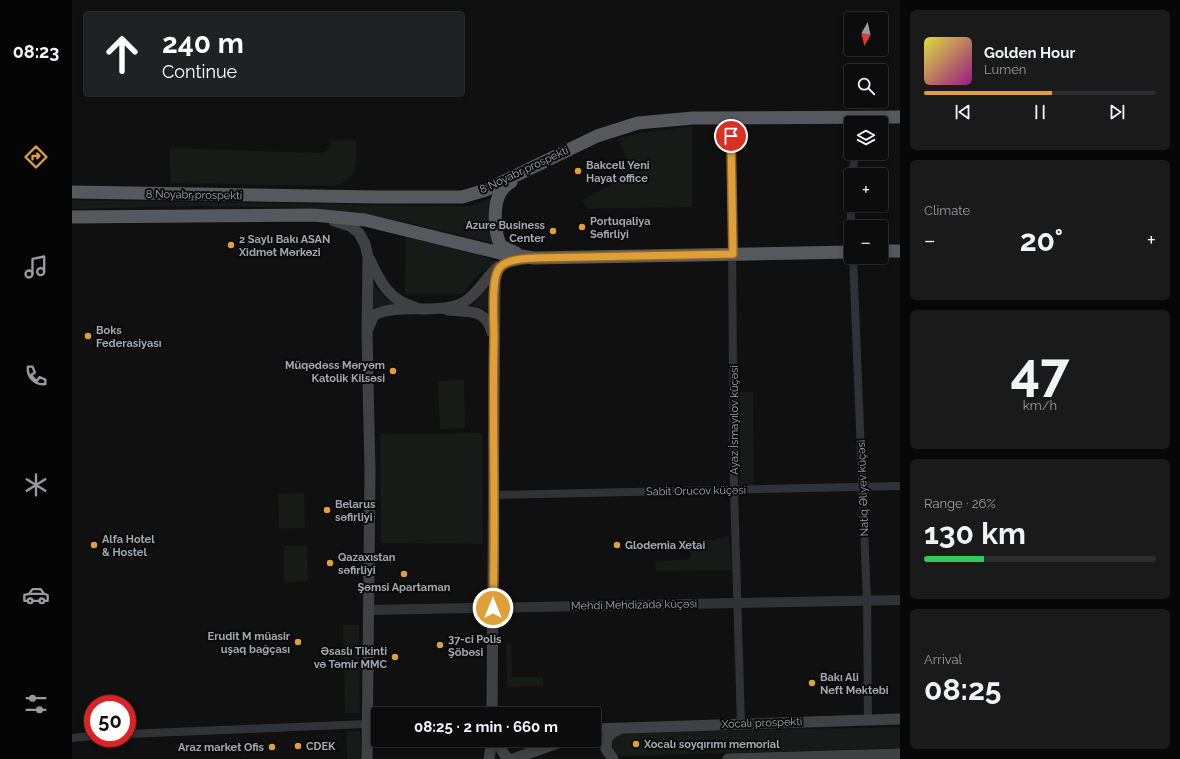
<!DOCTYPE html>
<html lang="en">
<head>
<meta charset="utf-8">
<style>
	body { margin:0; font-family:Raleway,sans-serif; background:#1a1a1b; color:#f1f3f6; height:100vh; display:flex; flex-direction:column; font-size:15px; white-space:nowrap }
	* { box-sizing:border-box; margin:0 }
	p { font-size:13px; color:#9a9b9d }
	.icon { flex:none; width:22px; height:22px; fill:none; stroke:currentColor; stroke-width:2; stroke-linecap:round; stroke-linejoin:round }
	.map { position:relative; flex:1; overflow:hidden }
	.sheet { display:flex; flex-direction:column; gap:10px; padding:10px; background:#070707; width:280px }
	.sheet>* { flex:none }
	.top-card { position:absolute; left:12px; top:12px; width:380px; height:84px; border-radius:4px; box-shadow:0 2px 6px #0003,0 0 0 1px #2c2c2e; background:#202124; color:#fff; overflow:hidden }
	.needle { width:26px; rotate:188deg }
	.controls { position:absolute; left:772px; top:12px; display:grid; gap:8px }
	.controls a { display:grid; place-items:center; width:44px; height:44px; border-radius:4px; background:#0c0c0d; box-shadow:0 2px 6px #0003,0 0 0 1px #2c2c2e; font-size:20px }
	.speed { position:absolute; left:12px; top:695px; display:flex; gap:8px; font-size:20px; font-weight:700; text-align:center }
	.speed>* { display:grid; place-content:center; width:52px; height:52px; border-radius:50%; background:#0c0c0d; box-shadow:0 2px 6px #0003,0 0 0 1px #2c2c2e; line-height:1 }
	.speed .limit { border:6px solid #d22; background:#fff; color:#111 }
	.pin { position:absolute; display:grid; place-items:center; width:34px; height:34px; color:#fff; margin:-17px; border:2px solid #fff; border-radius:50%; box-shadow:0 1px 4px #0007 }
	.me { position:absolute; width:44px; margin:-22px; rotate:0deg; stroke-linejoin:round; filter:drop-shadow(0 0 3px #0008) }
	.turn { display:flex; align-items:center; gap:14px; height:84px; padding:0 12px; font-size:18px }
	.turn .icon { width:52px; height:52px; stroke-width:2.5 }
	.turn b { display:block; font-size:28px; line-height:34px }
	.big { font-size:30px; font-weight:700; line-height:1.1 }
	.sheet .card { flex:1; display:flex; flex-direction:column; justify-content:center; gap:6px; min-width:0; padding:0 14px; border-radius:6px; background:#1a1a1b }
	.sheet .dial { align-items:center; gap:0 }
	.dial b { font-size:52px; line-height:1 }
	.song { display:flex; align-items:center; gap:12px }
	.cover { width:48px; height:48px; border-radius:6px; background:linear-gradient(135deg,hsl(60 70% 55%),hsl(310 70% 35%)) }
	.played { height:4px; border-radius:2px; background:linear-gradient(90deg,#dfa039 55%,#2c2c2e 55%) }
	.keys { display:flex; justify-content:space-around; direction:ltr }
	.heat { display:flex; justify-content:space-between; align-items:center; font-size:22px; direction:ltr }
	.charge { height:6px; border-radius:3px; background:linear-gradient(90deg,#34c759 26%,#2c2c2e 0) }
	.trip { position:absolute; left:299px; top:707px; width:230px; height:40px; border-radius:4px; background:#0c0c0d; box-shadow:0 2px 6px #0003,0 0 0 1px #2c2c2e; font-weight:700; line-height:40px; text-align:center }
	main { display:flex; flex:1; min-height:0 }
	.tabs { display:flex; flex-direction:column; width:72px; justify-content:space-around; align-items:center; background:#050505; color:#9a9b9d }
	.tabs .icon { width:28px; height:28px }
	.tabs .on { color:#dfa039 }
	.tabs b { font-size:18px; color:#f1f3f6 }
	.map>svg:first-child { display:block }
	.green { fill:#161b17 }
	.lines { fill:none; stroke-linecap:round; stroke-linejoin:round }
	.minor { stroke:#313235; stroke-width:8 }
	.tertiary { stroke:#313235; stroke-width:10 }
	.secondary { stroke:#3f4145; stroke-width:11 }
	.trunk { stroke:#55585d; stroke-width:13 }
	.route-casing { stroke:#916825; stroke-width:10 }
	.route { stroke:#dfa039; stroke-width:7 }
	.poi-dot { fill:#dfa039; stroke:#0b0b0c; stroke-width:1.5 }
	.labels { text-anchor:middle; dominant-baseline:central; stroke-width:4; stroke-linejoin:round; paint-order:stroke }
	.poi-label { font-size:11px; font-weight:bold; fill:#a2a7b0; stroke:#0b0b0c; text-anchor:start }
	.street-label { font-size:11px; fill:#a2a7b0; stroke:#0b0b0c }
</style>
</head>
<body>
<main>
<nav class="tabs">
<b>08:23</b>
<svg class="icon on" aria-label="directions" viewBox="0 0 24 24"><path d="M12 3l9 9-9 9-9-9zM9 14v-3h6M13 9l2 2-2 2"/></svg>
<svg class="icon" aria-label="music" viewBox="0 0 24 24"><path d="M9 18V5l10-2v13"/><circle cx="6" cy="18" r="3"/><circle cx="16" cy="16" r="3"/></svg>
<svg class="icon" aria-label="phone" viewBox="0 0 24 24"><path d="M5 4h4l2 5-3 2q2 4 5 5l2-3 5 2v4C11 20 4 13 5 4z"/></svg>
<svg class="icon" aria-label="climate" viewBox="0 0 24 24"><path d="M12 3v18M4 7l16 10M4 17L20 7"/></svg>
<svg class="icon" aria-label="car" viewBox="0 0 24 24"><path d="M5 17H2v-5l4-1 3-4h7l3 4 3 1v5h-3M9 17h6M6 11h13"/><circle cx="7" cy="17" r="2"/><circle cx="17" cy="17" r="2"/></svg>
<svg class="icon" aria-label="filters" viewBox="0 0 24 24"><path d="M4 7h16M4 17h16"/><circle cx="9" cy="7" r="2"/><circle cx="15" cy="17" r="2"/></svg>
</nav>
<div class="map">
<svg width="828" height="759" viewBox="0 0 828 759">
	<rect width="100%" height="100%" fill="#101011"/>
	<path class="green" d="M 620,126 L 620,207 L 515,209 L 510,200 C 523,193 555,181 555,165 C 556,158 549,146 546,139 L 568,133 Z
		M 284,140 C 284,163 288,179 261,186 L 99,183 L 97,148 L 249,153 L 256,150 L 259,141 Z
		M 420,198 L 421,243 L 320,219 L 246,208 L 122,206 L 0,209 L 0,200 L 376,206 L 399,206 Z
		M 334,237 L 391,250 L 425,261 L 405,276 L 391,294 L 333,294 Z
		M 300,281 C 307,293 311,298 324,304 L 300,308 Z
		M 418,281 L 418,313 L 410,308 L 400,306 Z
		M 392,380 L 393,428 L 368,429 L 366,381 Z
		M 666,392 L 681,392 L 682,485 L 667,486 Z
		M 410,433 L 411,544 L 309,543 L 308,434 Z
		M 232,493 L 233,528 L 207,529 L 206,494 Z
		M 657,535 L 660,570 L 584,571 L 583,561 L 618,559 L 619,540 L 643,540 Z
		M 235,545 L 236,581 L 212,582 L 212,546 Z
		M 271,625 L 287,625 L 288,713 L 273,713 Z
		M 434,644 L 439,644 L 440,677 L 471,677 L 471,686 L 435,687 Z
		M 828,727 L 828,748 L 548,756 L 544,754 C 538,746 539,740 547,733 Z
		M 274,731 L 288,731 L 289,759 L 275,759 Z"/>
	<g class="lines">
		<path class="minor" d="M 659,117 L 662,491 L 669,724
			M 780,175 L 783,153
			M 779,205 L 779,227
			M 781,257 L 795,601 L 796,720
			M 421,495 L 828,486
			M 55,734 L 295,724
			M 0,738 L 21,736"/>
		<path class="tertiary" d="M 297,610 L 828,600"/>
		<path class="secondary" d="M 262,221 L 278,226 L 287,233 L 293,244 L 296,257 L 295,334 L 298,471 L 295,759
			M 298,260 C 308,282 318,301 343,307
			M 376,310 C 397,312 413,308 420,332
			M 297,327 L 302,315 C 327,302 369,316 392,302 C 406,294 414,277 426,267
			M 420,714 L 423,283 C 425,263 435,261 453,259
			M 522,729 L 828,719
			M 424,740 L 435,759
			M 417,759 L 420,740
			M 441,759 L 494,740
			M 541,759 L 534,749 L 535,738 L 541,732 L 548,729
			M 656,759 L 828,754"/>
		<path class="trunk" d="M 439,182 C 435,185 430,188 428,193 C 421,206 422,233 429,246 L 444,253
			M 0,192 L 305,197 L 390,197 L 414,190 L 525,136 L 566,123 L 621,118 L 828,117
			M 0,217 L 242,215 L 293,220 L 428,253 L 462,258 L 779,252
			M 809,251 L 828,251"/>
	</g>
	<g class="lines">
		<g class="route-casing">
			<path id="route" d="M 421,608 C 424,517 420,426 422,336 C 422,320 419,282 426,270 C 432,259 451,259 462,258 L 661,254 L 659,136"/>
		</g>
		<use href="#route" class="route"/>
	</g>
	<g class="poi-dot">
		<circle cx="506" cy="171" r="4"/>
		<circle cx="510" cy="227" r="4"/>
		<circle cx="481" cy="231" r="4"/>
		<circle cx="159" cy="245" r="4"/>
		<circle cx="16" cy="336" r="4"/>
		<circle cx="321" cy="371" r="4"/>
		<circle cx="255" cy="510" r="4"/>
		<circle cx="22" cy="545" r="4"/>
		<circle cx="545" cy="545" r="4"/>
		<circle cx="258" cy="563" r="4"/>
		<circle cx="332" cy="574" r="4"/>
		<circle cx="226" cy="642" r="4"/>
		<circle cx="368" cy="645" r="4"/>
		<circle cx="323" cy="657" r="4"/>
		<circle cx="740" cy="683" r="4"/>
		<circle cx="564" cy="744" r="4"/>
		<circle cx="226" cy="746" r="4"/>
		<circle cx="200" cy="747" r="4"/>
	</g>
	<g class="labels">
		<g class="poi-label">
			<text x="514" y="165">Bakcell Yeni<tspan x="514" dy="13">Hayat office</tspan></text>
			<text x="518" y="221">Portuqaliya<tspan x="518" dy="13">Səfirliyi</tspan></text>
			<text x="473" y="225" text-anchor="end">Azure Business<tspan x="473" dy="13">Center</tspan></text>
			<text x="167" y="239">2 Saylı Bakı ASAN<tspan x="167" dy="13">Xidmət Mərkəzi</tspan></text>
			<text x="24" y="330">Boks<tspan x="24" dy="13">Federasiyası</tspan></text>
			<text x="313" y="365" text-anchor="end">Müqədəss Məryəm<tspan x="313" dy="13">Katolik Kilsəsi</tspan></text>
			<text x="263" y="504">Belarus<tspan x="263" dy="13">səfirliyi</tspan></text>
			<text x="30" y="539">Alfa Hotel<tspan x="30" dy="13">&amp; Hostel</tspan></text>
			<text x="553" y="545">Glodemia Xetai</text>
			<text x="266" y="557">Qazaxıstan<tspan x="266" dy="13">səfirliyi</tspan></text>
			<text x="332" y="587" text-anchor="middle">Şəmsi Apartaman</text>
			<text x="218" y="636" text-anchor="end">Erudit M müasir<tspan x="218" dy="13">uşaq bağçası</tspan></text>
			<text x="376" y="639">37-ci Polis<tspan x="376" dy="13">Şöbəsi</tspan></text>
			<text x="315" y="651" text-anchor="end">Əsaslı Tikinti<tspan x="315" dy="13">və Təmir MMC</tspan></text>
			<text x="748" y="677">Bakı Ali<tspan x="748" dy="13">Neft Məktəbi</tspan></text>
			<text x="572" y="744">Xocalı soyqırımı memorial</text>
			<text x="234" y="746">CDEK</text>
			<text x="192" y="747" text-anchor="end">Araz market Ofis</text>
		</g>
		<g class="street-label">
			<text transform="translate(452 170) rotate(-25)">8 Noyabr prospekti</text>
			<text transform="translate(122 195) rotate(1)">8 Noyabr prospekti</text>
			<text transform="translate(662 420) rotate(-90)">Ayaz İsmayılov küçəsi</text>
			<text transform="translate(791 488) rotate(-92)">Natiq Əliyev küçəsi</text>
			<text transform="translate(624 491) rotate(-1)">Sabit Orucov küçəsi</text>
			<text transform="translate(562 605) rotate(-1)">Mehdi Mehdizadə küçəsi</text>
			<text transform="translate(690 723) rotate(-2)">Xocalı prospekti</text>
		</g>
	</g>
</svg>
<div class="controls">
<a><svg class="needle" viewBox="-14 -14 28 28"><path d="M0-13l5 13h-10z" fill="#e53935"/><path d="M0 13l5-13h-10z" fill="#9a9b9d"/></svg></a>
<a><svg class="icon" aria-label="search" viewBox="0 0 24 24"><circle cx="10" cy="10" r="6"/><path d="M15 15l6 6"/></svg></a>
<a><svg class="icon" aria-label="layers" viewBox="0 0 24 24"><path d="M12 4l9 5-9 5-9-5zM3 14l9 5 9-5"/></svg></a>
<a>+</a>
<a>−</a>
</div>
<div class="speed"><div class="limit">50</div></div>
<div class="pin" style="left:659px;top:136px;background:#d93025"><svg class="icon" aria-label="arrive" viewBox="0 0 24 24"><path d="M6 21V4h12l-3 4 3 4H6"/></svg></div>
<svg class="me" style="left:421px;top:608px" viewBox="-20 -20 40 40"><circle r="17" fill="#dfa039" stroke="#fff" stroke-width="3"/><path d="M0-11L8 9 0 5-8 9z" fill="#fff"/></svg>
<div class="trip">08:25 · 2 min · 660 m</div>
<div class="top-card">
<div class="turn"><svg class="icon" aria-label="ahead" viewBox="0 0 24 24"><path d="M12 20V5M6 11l6-6 6 6"/></svg><div><b>240 m</b>Continue</div></div>
</div>
</div>
<section class="sheet">
<div class="card">
<div class="song"><i class="cover"></i><div><b>Golden Hour</b><p>Lumen</p></div></div>
<div class="played"></div>
<div class="keys"><svg class="icon" aria-label="previous" viewBox="0 0 24 24"><path d="M18 5L8 12l10 7zM5 5v14"/></svg><svg class="icon" aria-label="pause" viewBox="0 0 24 24"><path d="M8 5v14M16 5v14"/></svg><svg class="icon" aria-label="next" viewBox="0 0 24 24"><path d="M6 5l10 7-10 7zM19 5v14"/></svg></div>
</div>
<div class="card"><p>Climate</p>
<div class="heat"><a>−</a><b class="big">20°</b><a>+</a></div>
</div>
<div class="card dial"><b>47</b><p>km/h</p></div>
<div class="card"><p>Range · 26%</p><b class="big">130 km</b><div class="charge"></div></div>
<div class="card"><p>Arrival</p><b class="big">08:25</b></div>
</section>
</main>
</body>
</html>
